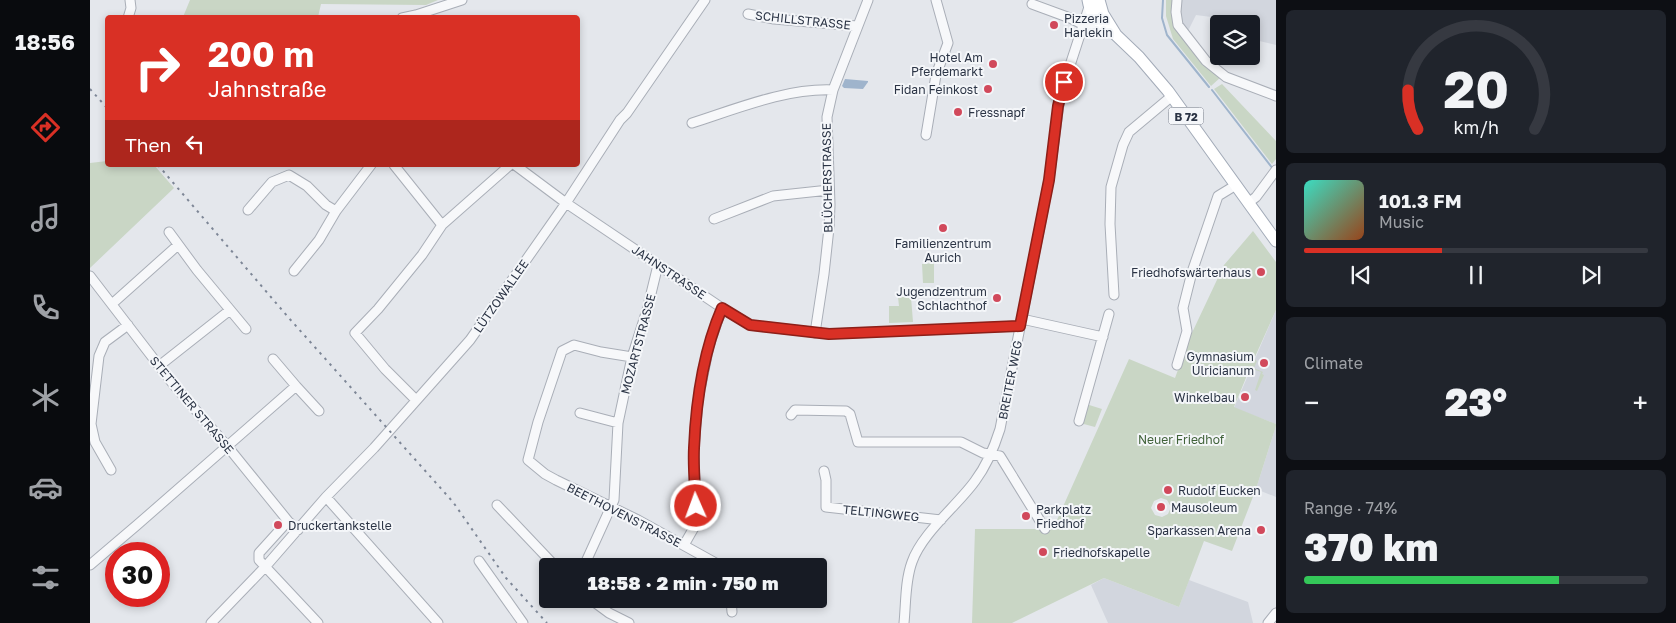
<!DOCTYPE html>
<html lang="en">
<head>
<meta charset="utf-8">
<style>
	body { margin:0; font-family:"Golos Text",sans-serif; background:#20242c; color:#f1f3f6; height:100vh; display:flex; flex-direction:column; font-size:19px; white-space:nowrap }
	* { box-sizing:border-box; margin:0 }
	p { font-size:16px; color:#9ea1a6 }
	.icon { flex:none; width:28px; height:28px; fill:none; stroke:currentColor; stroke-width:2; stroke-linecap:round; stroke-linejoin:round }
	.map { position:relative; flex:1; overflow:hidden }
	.drawer { display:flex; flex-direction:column; gap:10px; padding:10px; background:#0d0f14; width:400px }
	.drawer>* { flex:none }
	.banner { position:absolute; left:15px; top:15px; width:475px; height:152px; border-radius:5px; box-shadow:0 2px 8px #0003; background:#d93025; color:#fff; overflow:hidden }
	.controls { position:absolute; left:1120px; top:15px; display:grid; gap:10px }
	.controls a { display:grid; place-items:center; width:50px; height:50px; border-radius:5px; background:#171b24; box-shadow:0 2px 8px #0003; font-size:25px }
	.speed { position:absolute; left:15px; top:542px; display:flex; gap:10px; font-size:25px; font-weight:700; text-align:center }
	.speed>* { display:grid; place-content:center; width:65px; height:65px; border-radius:50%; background:#171b24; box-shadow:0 2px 8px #0003; line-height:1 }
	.speed .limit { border:8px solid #d22; background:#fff; color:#111 }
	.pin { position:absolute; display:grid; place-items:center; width:42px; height:42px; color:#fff; margin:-21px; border:2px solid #fff; border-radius:50%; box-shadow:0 1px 5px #0007 }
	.me { position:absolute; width:55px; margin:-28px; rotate:358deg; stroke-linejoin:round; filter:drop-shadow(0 0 4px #0008) }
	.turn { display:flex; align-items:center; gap:18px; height:105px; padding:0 20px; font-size:22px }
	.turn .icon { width:65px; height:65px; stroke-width:2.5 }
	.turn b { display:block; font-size:35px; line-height:42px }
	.then { display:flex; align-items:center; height:48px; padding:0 20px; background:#0003; gap:10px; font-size:19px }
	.big { font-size:38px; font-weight:800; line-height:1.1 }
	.drawer .widget { flex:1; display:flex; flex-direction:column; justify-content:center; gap:8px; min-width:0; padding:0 18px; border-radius:8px; background:#20242c }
	.drawer .dial { align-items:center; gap:0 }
	.dial svg { height:130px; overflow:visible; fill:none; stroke:#363941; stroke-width:7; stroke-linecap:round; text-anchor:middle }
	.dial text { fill:#f1f3f6; stroke:none }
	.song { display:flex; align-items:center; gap:15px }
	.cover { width:60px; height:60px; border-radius:8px; background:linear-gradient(135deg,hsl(170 70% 55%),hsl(20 70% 35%)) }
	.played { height:5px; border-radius:2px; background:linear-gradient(90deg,#d93025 40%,#363941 40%) }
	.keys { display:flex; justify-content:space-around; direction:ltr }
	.heat { display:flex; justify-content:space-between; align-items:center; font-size:28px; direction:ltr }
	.charge { height:8px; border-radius:4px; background:linear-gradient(90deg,#34c759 74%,#363941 0) }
	.trip { position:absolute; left:449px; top:558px; width:288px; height:50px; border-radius:5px; background:#171b24; box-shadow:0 2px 8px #0003; font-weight:800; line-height:50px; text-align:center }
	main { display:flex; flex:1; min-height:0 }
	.menu { display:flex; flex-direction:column; width:90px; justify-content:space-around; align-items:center; background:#090b0e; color:#9ea1a6 }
	.menu .icon { width:35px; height:35px }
	.menu .active { color:#d93025 }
	.menu b { font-size:22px; color:#f1f3f6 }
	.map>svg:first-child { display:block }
	.built { fill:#d2d6de }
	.green { fill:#c9d6c5; fill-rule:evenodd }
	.water { fill:#9fb4cc }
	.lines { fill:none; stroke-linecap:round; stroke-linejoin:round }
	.stream { stroke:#9fb4cc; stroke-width:2 }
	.minor-casing { stroke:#a9aeb7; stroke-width:11 }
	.major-casing { stroke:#a3abb8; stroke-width:13 }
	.minor { stroke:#f7f8fa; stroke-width:9 }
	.major { stroke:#fff; stroke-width:11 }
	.rail { stroke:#7d8696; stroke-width:2; stroke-dasharray:2.5 5; stroke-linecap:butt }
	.route-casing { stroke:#8d1f18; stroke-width:12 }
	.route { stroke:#d93025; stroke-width:9 }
	.poi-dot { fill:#d1495b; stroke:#f4f6f9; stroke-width:2 }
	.labels { text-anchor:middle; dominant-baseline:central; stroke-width:4; stroke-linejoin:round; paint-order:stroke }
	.shield { fill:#f4f6f9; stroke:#676e7b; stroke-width:1 }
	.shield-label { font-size:11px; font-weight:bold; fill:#2b3445 }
	.poi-label { font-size:12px; fill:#2b3445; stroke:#f4f6f9; text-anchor:start }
	.street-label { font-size:12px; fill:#2b3445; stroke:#f4f6f9 }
	.park-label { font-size:12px; fill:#3f6138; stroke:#f4f6f9 }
</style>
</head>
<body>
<main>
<nav class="menu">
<b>18:56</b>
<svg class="icon active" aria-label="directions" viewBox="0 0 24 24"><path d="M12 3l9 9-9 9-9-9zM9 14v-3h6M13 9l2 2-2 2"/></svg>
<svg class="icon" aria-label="music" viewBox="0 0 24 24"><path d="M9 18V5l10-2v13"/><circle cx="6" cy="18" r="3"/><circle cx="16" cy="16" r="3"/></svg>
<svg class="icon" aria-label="phone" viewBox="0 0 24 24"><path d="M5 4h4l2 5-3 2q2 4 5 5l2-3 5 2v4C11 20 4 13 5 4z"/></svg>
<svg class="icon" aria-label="climate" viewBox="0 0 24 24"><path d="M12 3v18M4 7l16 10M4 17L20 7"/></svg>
<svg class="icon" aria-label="car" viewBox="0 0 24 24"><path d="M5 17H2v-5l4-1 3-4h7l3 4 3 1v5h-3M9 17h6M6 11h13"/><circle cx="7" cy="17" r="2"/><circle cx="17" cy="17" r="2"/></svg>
<svg class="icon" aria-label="filters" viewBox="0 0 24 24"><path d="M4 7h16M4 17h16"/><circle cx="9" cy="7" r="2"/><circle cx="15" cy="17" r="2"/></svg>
</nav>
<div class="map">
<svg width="1186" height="623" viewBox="0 0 1186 623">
	<rect width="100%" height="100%" fill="#e4e7ec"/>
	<path class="built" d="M 1089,0 L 1186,0 L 1186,45 L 1161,39 L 1161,24 L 1129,24 L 1129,18 L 1106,15 L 1097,33 L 1090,23 Z
		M 1186,310 L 1186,424 L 1144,408 Z
		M 1186,426 L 1186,497 L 1166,489 Z
		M 1014,578 L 1089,607 L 1099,580 L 1158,602 L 1163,623 L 1018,623 L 1001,585 Z"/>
	<path class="green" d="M 100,0 L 348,0 L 336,5 L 231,4 L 228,17 L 93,17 Z
		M 1076,0 L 1085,0 L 1083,15 L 1131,77 L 1121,86 L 1083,39 L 1076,16 Z
		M 1132,84 L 1186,141 L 1186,159 L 1182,164 L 1124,89 Z
		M 17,161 L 18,165 L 64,165 L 84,188 L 0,268 L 0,163 Z
		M 1163,231 L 1186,262 L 1186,310 L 1164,359 L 1167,361 L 1164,368 L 1173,372 L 1172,374 L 1174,375 L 1167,391 L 1165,390 L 1171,372 L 1160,368 L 1144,407 L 1186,424 L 1186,426 L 1166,489 L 1142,551 L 1114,541 L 1089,607 L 1014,578 L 922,623 L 882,623 L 885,529 L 963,529 L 1039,359 L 1085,378 L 1100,337 L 1134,265 ZM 1071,498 L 1077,500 L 1081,507 L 1078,514 L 1072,517 L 1065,515 L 1061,508 L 1064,501 Z
		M 844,263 L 844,283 L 833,283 L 832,264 Z
		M 808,297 L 821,297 L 823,322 L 799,323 L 799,306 L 809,306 Z
		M 996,404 L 1012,409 L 1005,427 L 990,423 Z"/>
	<path class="water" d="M 755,79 L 778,81 L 778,82 L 773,89 L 754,88 L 752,86 Z"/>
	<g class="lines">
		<path class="stream" d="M 1073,0 L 1072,18 L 1077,35 L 1119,87
			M 1122,90 L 1183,169"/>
		<g class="minor-casing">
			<path id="minor" d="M 1087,0 L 1086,12 L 1088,25 L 1116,61 L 1136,77 L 1186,96
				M 942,4 L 980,18 L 994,25 L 1009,23
				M 658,14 L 684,19 L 767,26
				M 38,18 L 41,8 L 40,0
				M 312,18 L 326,15 L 372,0
				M 602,123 C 646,109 696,88 743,90
				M 836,135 L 846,75 L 858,43 L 846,0
				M 304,165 L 352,225
				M 425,165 L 476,203 L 632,308 L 660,325 L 739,334 L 930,326
				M 1158,203 L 1166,197 L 1186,170
				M 158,210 L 182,182 L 199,175 L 217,186 L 236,205 L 246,211
				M 624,219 L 683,196 L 739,190
				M 79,232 L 107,270 L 156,329
				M 204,271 L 229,240 L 246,211 L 281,165
				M 0,276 L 83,384 L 138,447 L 198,521 L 208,530
				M 1024,295 L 1020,224 L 1021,187 L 1033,145 L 1039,132 L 1082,96
				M 22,304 L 88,245
				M 932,319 L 1013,337
				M 725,333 L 734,274 L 739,228 L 740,205 L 737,117 L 743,90 L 778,0
				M 542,357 L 511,352 L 484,345 L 472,351 L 448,422 L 438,460 L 455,474 L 466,480 L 548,520 L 631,566
				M 183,359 L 206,386
				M 1087,365 L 1097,331 L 1093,308 L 1102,272 L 1128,196 L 1146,185
				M 69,366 L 140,310
				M 326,400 L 295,369 L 265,333 L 288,309 L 332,255 L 352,225 L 420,165
				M 490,413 L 528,423
				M 701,415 L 705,410 L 756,411 L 760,414 L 768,442 L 871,442 L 893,453 L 910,456 L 955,529
				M 989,421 L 1019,314
				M 21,470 L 5,442 L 1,424 L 9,356 L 15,342 L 38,325
				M 734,471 L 736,480 L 736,507 L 851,520
				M 236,497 L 348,623
				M 407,505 L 465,566
				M 198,521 L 169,553 L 169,560 L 228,623
				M 594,545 L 606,524 L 604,449 L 608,400 L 619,346 L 632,308
				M 389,561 L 433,623
				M 0,565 L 47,525 L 206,386 L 229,411
				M 494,566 L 524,500 L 528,423 L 542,357 L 557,310 L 568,265
				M 500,599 L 519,613 L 539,623
				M 641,599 L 642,612
				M 121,623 L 176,566 L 236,497 L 284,448 L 380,340 L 476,203 L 530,120 L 537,113 L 615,0
				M 814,623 C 816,603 815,581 822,562 C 832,533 867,506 885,481 C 897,465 904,448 910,429 L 959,180 L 970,96 L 999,7
				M 1178,623 L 1186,613"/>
		</g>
		<g class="major-casing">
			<path id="major" d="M 998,0 C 1000,13 1008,23 1019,30
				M 1009,0 L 1013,14 L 1026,35 L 1049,57 L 1078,91 L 1186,241"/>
		</g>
		<use href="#minor" class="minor"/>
		<use href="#major" class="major"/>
		<path class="rail" d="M 0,89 L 18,109
			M 68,165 L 198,317 L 363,502 L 416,578 L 457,623"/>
	</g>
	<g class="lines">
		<g class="route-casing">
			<path id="route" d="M 606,506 C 605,486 603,467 604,448 C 606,401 613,352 632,308 L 660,325 L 739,334 L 930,326 L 959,180 L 968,106 L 974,82"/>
		</g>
		<use href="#route" class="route"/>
	</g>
	<g class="poi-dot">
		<circle cx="964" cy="25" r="5"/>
		<circle cx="903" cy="64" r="5"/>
		<circle cx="898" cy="89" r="5"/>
		<circle cx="868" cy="112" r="5"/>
		<circle cx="853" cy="228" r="5"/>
		<circle cx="1171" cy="272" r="5"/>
		<circle cx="907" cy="298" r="5"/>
		<circle cx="1174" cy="363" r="5"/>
		<circle cx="1155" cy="397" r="5"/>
		<circle cx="1078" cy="490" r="5"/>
		<circle cx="1071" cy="507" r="5"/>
		<circle cx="936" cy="516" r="5"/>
		<circle cx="188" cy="525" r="5"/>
		<circle cx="1171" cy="530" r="5"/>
		<circle cx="953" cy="552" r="5"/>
	</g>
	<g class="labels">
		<rect class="shield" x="1078.5" y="107.5" width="35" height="17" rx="4"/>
		<g class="shield-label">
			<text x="1096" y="116">B 72</text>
		</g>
		<g class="poi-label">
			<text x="974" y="18">Pizzeria<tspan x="974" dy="14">Harlekin</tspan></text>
			<text x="893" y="57" text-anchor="end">Hotel Am<tspan x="893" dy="14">Pferdemarkt</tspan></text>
			<text x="888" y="89" text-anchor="end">Fidan Feinkost</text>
			<text x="878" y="112">Fressnapf</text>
			<text x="853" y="243" text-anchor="middle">Familienzentrum<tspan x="853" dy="14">Aurich</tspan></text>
			<text x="1161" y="272" text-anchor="end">Friedhofswärterhaus</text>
			<text x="897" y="291" text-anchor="end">Jugendzentrum<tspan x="897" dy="14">Schlachthof</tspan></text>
			<text x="1164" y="356" text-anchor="end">Gymnasium<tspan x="1164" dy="14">Ulricianum</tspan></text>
			<text x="1145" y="397" text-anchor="end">Winkelbau</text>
			<text x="1088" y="490">Rudolf Eucken</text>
			<text x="1081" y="507">Mausoleum</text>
			<text x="946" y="509">Parkplatz<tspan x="946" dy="14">Friedhof</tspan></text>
			<text x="198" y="525">Druckertankstelle</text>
			<text x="1161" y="530" text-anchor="end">Sparkassen Arena</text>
			<text x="963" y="552">Friedhofskapelle</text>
		</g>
		<g class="street-label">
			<text transform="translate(713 20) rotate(6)">SCHILLSTRASSE</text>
			<text transform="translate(737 178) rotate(-91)">BLÜCHERSTRASSE</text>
			<text transform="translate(579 272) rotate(34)">JAHNSTRASSE</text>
			<text transform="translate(411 296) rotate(-55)">LÜTZOWALLEE</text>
			<text transform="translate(548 344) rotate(-75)">MOZARTSTRASSE</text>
			<text transform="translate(920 380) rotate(-79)">BREITER WEG</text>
			<text transform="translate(102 405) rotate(50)">STETTINER STRASSE</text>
			<text transform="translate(791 513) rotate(6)">TELTINGWEG</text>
			<text transform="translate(534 515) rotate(27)">BEETHOVENSTRASSE</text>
		</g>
		<g class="park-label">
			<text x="1091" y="439">Neuer Friedhof</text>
		</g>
	</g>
</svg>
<div class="controls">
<a><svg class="icon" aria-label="layers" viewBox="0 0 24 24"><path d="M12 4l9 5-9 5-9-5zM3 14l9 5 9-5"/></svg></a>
</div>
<div class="speed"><div class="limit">30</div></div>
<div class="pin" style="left:974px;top:82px;background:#d93025"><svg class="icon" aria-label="arrive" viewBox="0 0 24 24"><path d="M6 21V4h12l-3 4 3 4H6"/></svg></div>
<svg class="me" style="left:606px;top:506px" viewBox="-20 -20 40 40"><circle r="17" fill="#d93025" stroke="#fff" stroke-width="3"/><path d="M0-11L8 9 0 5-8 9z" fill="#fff"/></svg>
<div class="trip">18:58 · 2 min · 750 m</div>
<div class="banner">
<div class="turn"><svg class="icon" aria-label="right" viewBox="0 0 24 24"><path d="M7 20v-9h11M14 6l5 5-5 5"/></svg><div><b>200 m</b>Jahnstraße</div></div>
<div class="then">Then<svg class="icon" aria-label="left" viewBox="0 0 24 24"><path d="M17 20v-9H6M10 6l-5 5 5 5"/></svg></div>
</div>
</div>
<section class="drawer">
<div class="widget dial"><svg viewBox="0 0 100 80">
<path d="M14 69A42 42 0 1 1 86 69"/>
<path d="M14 69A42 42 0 0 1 8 45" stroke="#d93025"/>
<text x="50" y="56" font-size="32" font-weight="700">20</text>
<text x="50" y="72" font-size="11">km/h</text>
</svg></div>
<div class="widget">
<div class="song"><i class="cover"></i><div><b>101.3 FM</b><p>Music</p></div></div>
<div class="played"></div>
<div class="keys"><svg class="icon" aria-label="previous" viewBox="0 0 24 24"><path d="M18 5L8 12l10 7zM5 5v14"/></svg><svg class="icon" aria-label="pause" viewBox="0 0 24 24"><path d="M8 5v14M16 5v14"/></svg><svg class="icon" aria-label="next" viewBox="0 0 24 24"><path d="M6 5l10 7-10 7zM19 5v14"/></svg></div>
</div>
<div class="widget"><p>Climate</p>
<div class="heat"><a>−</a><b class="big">23°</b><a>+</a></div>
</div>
<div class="widget"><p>Range · 74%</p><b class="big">370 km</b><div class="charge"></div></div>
</section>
</main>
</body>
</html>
